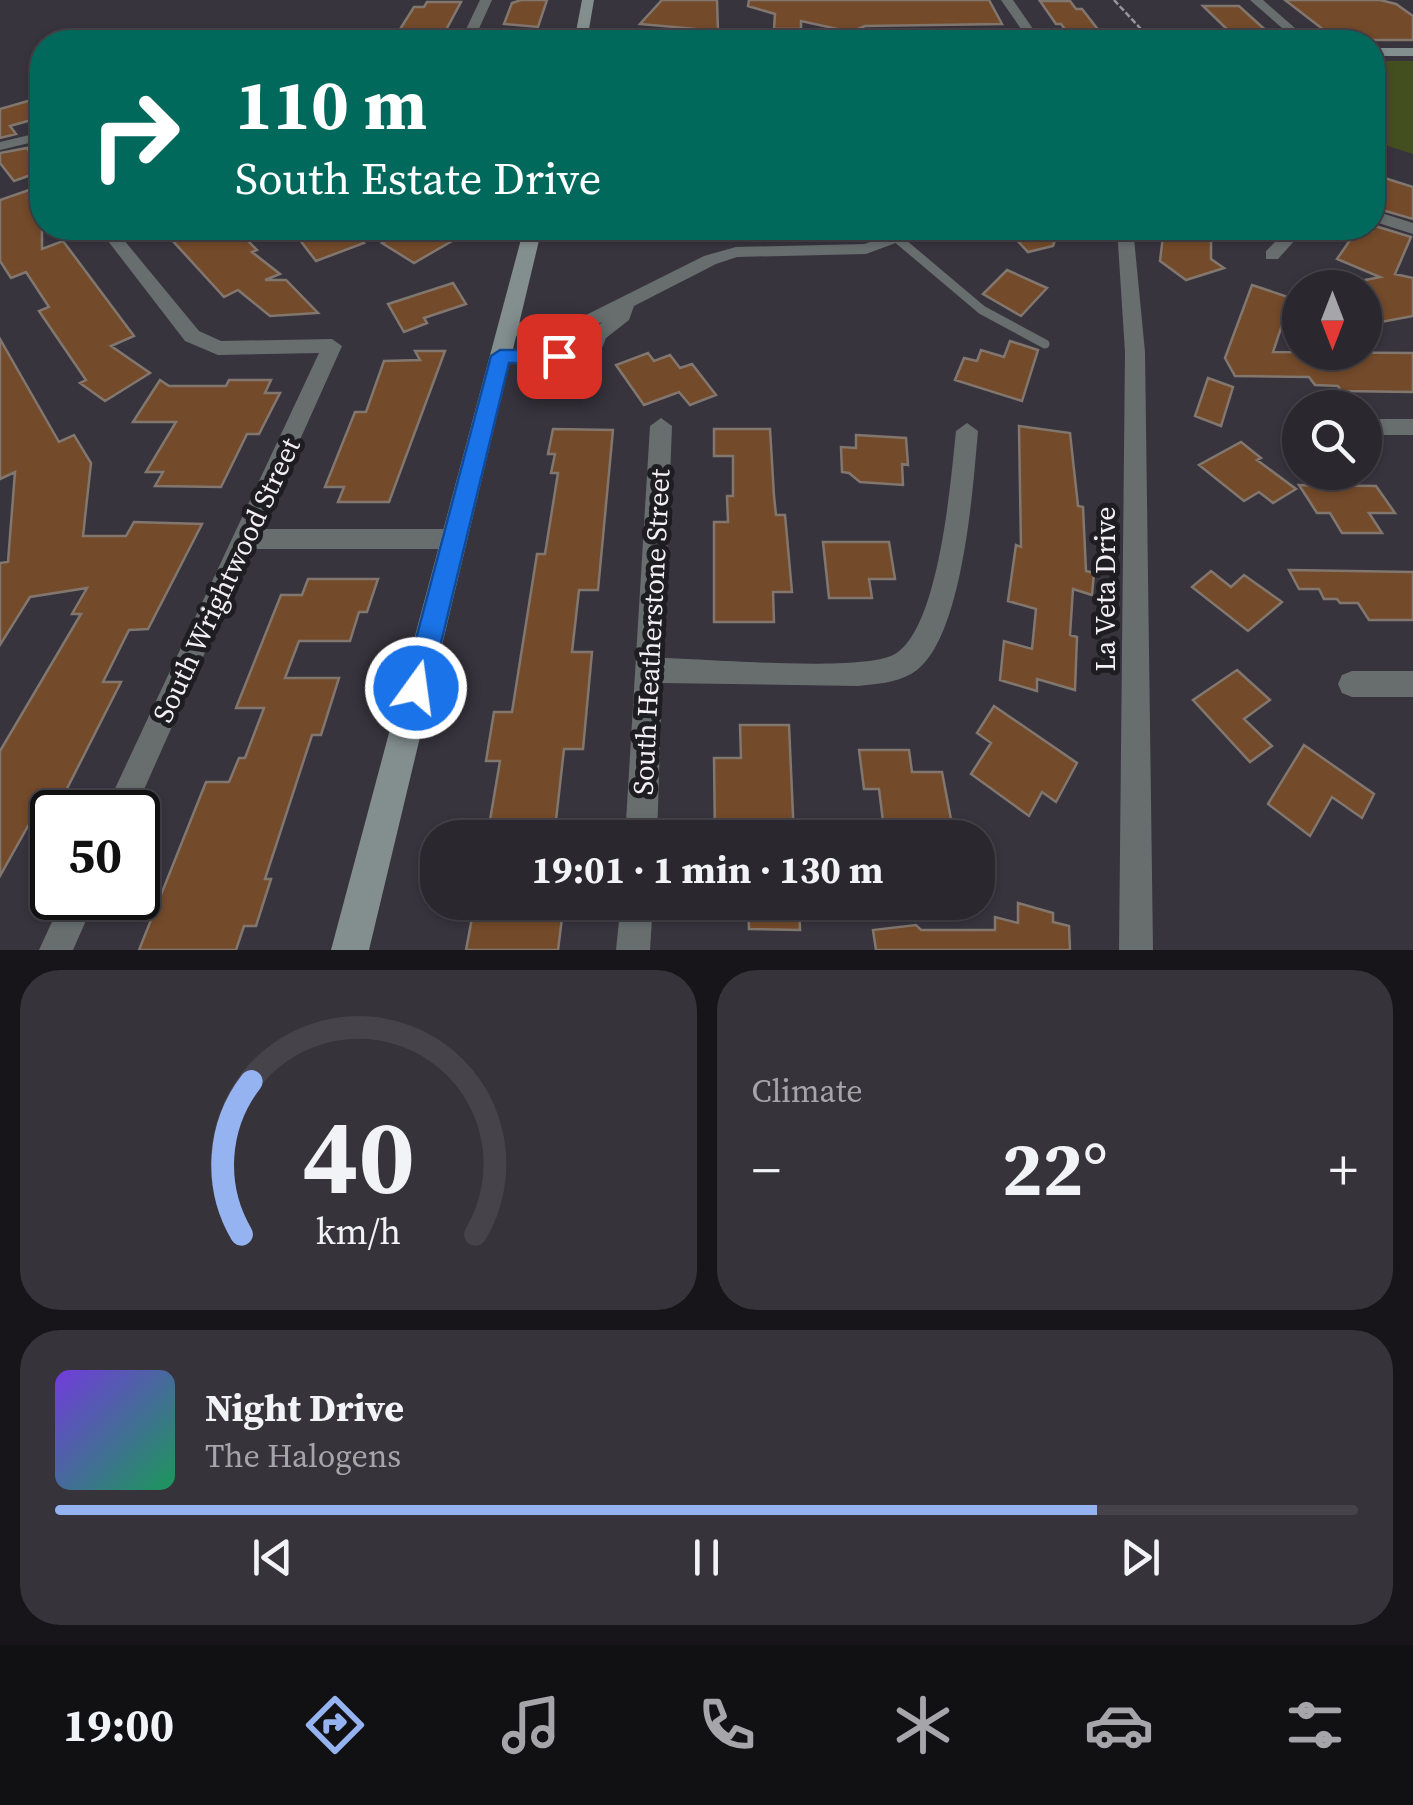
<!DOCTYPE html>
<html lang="en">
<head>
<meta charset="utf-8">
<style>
	body { margin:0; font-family:"Source Serif 4",serif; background:#36333a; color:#f1f3f6; height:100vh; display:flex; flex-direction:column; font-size:38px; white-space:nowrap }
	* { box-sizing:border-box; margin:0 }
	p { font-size:32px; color:#a5a5aa }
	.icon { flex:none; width:55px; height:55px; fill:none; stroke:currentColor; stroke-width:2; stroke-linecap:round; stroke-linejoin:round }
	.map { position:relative; height:950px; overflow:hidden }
	.sheet { display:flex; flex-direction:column; gap:20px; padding:20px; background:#171519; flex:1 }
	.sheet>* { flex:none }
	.top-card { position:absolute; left:30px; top:30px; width:1355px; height:210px; border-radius:40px; box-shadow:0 2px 8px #0004,0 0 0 2px #46444a; background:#00695c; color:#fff; overflow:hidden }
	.needle { width:65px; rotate:180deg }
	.tools { position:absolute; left:1282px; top:270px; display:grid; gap:20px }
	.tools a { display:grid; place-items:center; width:100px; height:100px; border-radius:50%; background:#2a272e; box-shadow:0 2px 8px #0004,0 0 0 2px #46444a; font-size:50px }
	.speed { position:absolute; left:30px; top:790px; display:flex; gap:20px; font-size:50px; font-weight:700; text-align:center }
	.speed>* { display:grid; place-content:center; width:130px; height:130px; border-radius:50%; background:#2a272e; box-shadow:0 2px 8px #0004,0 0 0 2px #46444a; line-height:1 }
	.speed .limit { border:5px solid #111; border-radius:15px; background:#fff; color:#111 }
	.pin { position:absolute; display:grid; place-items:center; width:85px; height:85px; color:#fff; margin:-42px; border-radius:20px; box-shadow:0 5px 15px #0006 }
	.me { position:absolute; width:110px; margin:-55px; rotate:14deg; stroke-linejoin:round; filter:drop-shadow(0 0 8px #0008) }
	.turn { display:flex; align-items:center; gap:35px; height:210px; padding:0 40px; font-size:45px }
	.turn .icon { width:130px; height:130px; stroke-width:2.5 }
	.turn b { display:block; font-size:70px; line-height:85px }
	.big { font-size:75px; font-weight:700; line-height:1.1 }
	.sheet .card { flex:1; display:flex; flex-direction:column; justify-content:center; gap:15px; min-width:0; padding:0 35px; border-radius:40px; background:#36333a }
	.sheet .dial { align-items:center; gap:0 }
	.dial svg { height:260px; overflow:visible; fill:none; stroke:#46444a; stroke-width:7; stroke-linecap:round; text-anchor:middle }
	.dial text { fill:#f1f3f6; stroke:none }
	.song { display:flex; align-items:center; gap:30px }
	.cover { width:120px; height:120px; border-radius:15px; background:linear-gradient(135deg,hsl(260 70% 55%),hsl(150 70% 35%)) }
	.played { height:10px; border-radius:5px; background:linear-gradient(90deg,#95b2f1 80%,#46444a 80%) }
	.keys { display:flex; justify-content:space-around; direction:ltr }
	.heat { display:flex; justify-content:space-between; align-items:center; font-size:55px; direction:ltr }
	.sheet .tiles { flex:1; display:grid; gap:20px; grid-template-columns:1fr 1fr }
	.card:last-child { grid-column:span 2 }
	.trip { position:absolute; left:420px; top:820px; width:575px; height:100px; border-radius:40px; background:#2a272e; box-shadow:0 2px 8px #0004,0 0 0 2px #46444a; font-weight:700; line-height:100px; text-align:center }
	.dock { display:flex; height:160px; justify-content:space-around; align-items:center; background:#111012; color:#a5a5aa }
	.dock .icon { width:70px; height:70px }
	.dock .on { color:#95b2f1 }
	.dock b { font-size:45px; color:#f1f3f6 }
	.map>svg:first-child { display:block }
	.green { fill:#444f20 }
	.building { fill:#734a2a; stroke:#82776f; stroke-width:2.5 }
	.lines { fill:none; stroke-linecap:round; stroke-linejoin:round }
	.path { stroke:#97949c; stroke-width:2.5; stroke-dasharray:6 2.5; stroke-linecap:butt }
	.lane { stroke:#686e6e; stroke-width:9 }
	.street { fill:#686e6e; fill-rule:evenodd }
	.secondary { fill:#838e8e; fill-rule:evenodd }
	.route { fill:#1a73e8; stroke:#114b97; stroke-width:2.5 }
	.labels { text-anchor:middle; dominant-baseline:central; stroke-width:10; stroke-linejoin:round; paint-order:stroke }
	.street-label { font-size:28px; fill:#f2eff6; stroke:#1e1d21 }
</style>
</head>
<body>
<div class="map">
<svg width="1413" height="950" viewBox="0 0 1413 950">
	<rect width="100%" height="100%" fill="#38343e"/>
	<path class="green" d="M 1373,61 L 1413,61 L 1413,154 L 1373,141 Z"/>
	<path class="building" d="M 521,0 L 547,0 L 538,27 L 504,24 L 512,3 Z
		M 662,0 L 717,0 L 718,31 L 640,24 Z
		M 749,0 L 989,0 L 1002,24 L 865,26 L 851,32 L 801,21 L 801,29 L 774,29 L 775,14 L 748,6 Z
		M 1285,0 L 1380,0 L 1396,4 L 1413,16 L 1413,40 L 1337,40 Z
		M 1040,1 L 1070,1 L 1076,9 L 1082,9 L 1100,32 L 1067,32 L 1061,24 L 1056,24 Z
		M 427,2 L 461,2 L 440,41 L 392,42 L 414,7 L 424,7 Z
		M 1203,6 L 1239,6 L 1272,36 L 1234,36 Z
		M 42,97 L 42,117 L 10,126 L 16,134 L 0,138 L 0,109 Z
		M 27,148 L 42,171 L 14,181 L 0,163 L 0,153 Z
		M 1372,174 L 1413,187 L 1413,219 L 1372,207 Z
		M 29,190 L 42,207 L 42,249 L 63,241 L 134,336 L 111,346 L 150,373 L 105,401 L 80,383 L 86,380 L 39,311 L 49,307 L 26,272 L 11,278 L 0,261 L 0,200 Z
		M 1372,225 L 1411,237 L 1395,274 L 1413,278 L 1413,316 L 1381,322 L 1365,310 L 1365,280 L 1380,277 L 1337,259 L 1357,230 L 1372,231 Z
		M 161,228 L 235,228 L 257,250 L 252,252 L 280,274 L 265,280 L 286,280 L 318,313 L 270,316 L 238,290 L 224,297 Z
		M 332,228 L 351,228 L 364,243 L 316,261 L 299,239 Z
		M 411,228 L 466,228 L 452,241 L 414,263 L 382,243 Z
		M 1015,228 L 1059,228 L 1053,246 L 1028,252 L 1011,234 L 1019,232 Z
		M 1164,228 L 1211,228 L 1211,259 L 1224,268 L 1186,280 L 1160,261 Z
		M 1007,270 L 1047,288 L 1021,316 L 983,294 Z
		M 453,283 L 466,304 L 424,318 L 427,323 L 404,332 L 388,304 Z
		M 1252,285 L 1291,298 L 1273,352 L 1413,353 L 1413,392 L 1341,391 L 1338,386 L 1315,385 L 1309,377 L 1235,376 L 1225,358 Z
		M 0,339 L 59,442 L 74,435 L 91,463 L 83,536 L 126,536 L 134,522 L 202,524 L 148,629 L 129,630 L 103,682 L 121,682 L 48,826 L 28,826 L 0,876 L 0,751 L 81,614 L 72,614 L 87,588 L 30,597 L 0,645 L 0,563 L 8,562 L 15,472 L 0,479 Z
		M 1010,341 L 1038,350 L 1022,401 L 955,380 L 964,358 L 977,361 L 981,350 L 1004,357 Z
		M 415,351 L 445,351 L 389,502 L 338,502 L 344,487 L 325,487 L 355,412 L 366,412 L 384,361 L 420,360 Z
		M 648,353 L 654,361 L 670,355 L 680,368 L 692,364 L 716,395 L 690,405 L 679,392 L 644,405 L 616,365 Z
		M 1208,378 L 1233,387 L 1221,426 L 1195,416 Z
		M 160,380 L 169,386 L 226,386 L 229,380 L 271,380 L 265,393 L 280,393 L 259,434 L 247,434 L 221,487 L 155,486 L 163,472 L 146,472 L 176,422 L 133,422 Z
		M 1019,426 L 1070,433 L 1078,506 L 1083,507 L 1086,571 L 1094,573 L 1092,595 L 1073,589 L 1070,635 L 1077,637 L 1075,690 L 1037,679 L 1037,691 L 1000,680 L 1004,641 L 1032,649 L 1036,609 L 1008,601 L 1016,545 L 1021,547 Z
		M 553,429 L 613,430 L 598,590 L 579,590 L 572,652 L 592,652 L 583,749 L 564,749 L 554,838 L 487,838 L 500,761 L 486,761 L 494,712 L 512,712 L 537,554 L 545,554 L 558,473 L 551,473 L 555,454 L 548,454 Z
		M 714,429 L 770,429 L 774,496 L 776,515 L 785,515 L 792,592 L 773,592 L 774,622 L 714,622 L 714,522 L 728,522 L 727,496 L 733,496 L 733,456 L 714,456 Z
		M 856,435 L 906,438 L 908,465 L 902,464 L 903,485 L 860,482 L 849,473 L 842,472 L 841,447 L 856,448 Z
		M 1241,442 L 1261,458 L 1257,460 L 1296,489 L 1273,503 L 1259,492 L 1244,501 L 1199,465 Z
		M 1299,485 L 1376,486 L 1395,513 L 1369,513 L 1382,533 L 1342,533 L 1330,513 L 1317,513 Z
		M 823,542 L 889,542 L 895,579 L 869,579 L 872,598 L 829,598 Z
		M 1289,570 L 1413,572 L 1413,620 L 1369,620 L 1358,603 L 1340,603 L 1337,599 L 1324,599 L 1319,589 L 1299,589 Z
		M 1211,571 L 1231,587 L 1244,575 L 1282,602 L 1248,631 L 1192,587 Z
		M 308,579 L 378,579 L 367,612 L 359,612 L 350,641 L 299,641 L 285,678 L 339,678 L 321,735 L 312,735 L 265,879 L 271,879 L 256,926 L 244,926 L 236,950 L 139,950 L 206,782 L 229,782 L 239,758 L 245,758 L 264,708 L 236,708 L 281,595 L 302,595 Z
		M 1237,670 L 1270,700 L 1244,719 L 1272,746 L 1250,762 L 1193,700 Z
		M 994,706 L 1077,763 L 1056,802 L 1042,792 L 1029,816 L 971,774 L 991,743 L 977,733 Z
		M 740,725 L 789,725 L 794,838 L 715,838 L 714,758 L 741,758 Z
		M 1304,745 L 1374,794 L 1362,818 L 1332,797 L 1310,836 L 1268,804 Z
		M 859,750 L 909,750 L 912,772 L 942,772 L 953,830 L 884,829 L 879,789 L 864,789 Z
		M 475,902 L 564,902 L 558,950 L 466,950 Z
		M 748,902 L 799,902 L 800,930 L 749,929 Z
		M 1018,903 L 1053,913 L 1053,922 L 1069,926 L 1070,950 L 876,950 L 873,930 L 916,925 L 921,930 L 995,930 L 995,917 L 1018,923 Z"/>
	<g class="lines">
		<path class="path" d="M 1114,0 L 1153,42"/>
		<path class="lane" d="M 899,240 L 982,310 L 1045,344"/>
		<path class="street" d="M 480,0 L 492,0 L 477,33 L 581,35 L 587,39 L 582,42 L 460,42 Z
			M 1001,0 L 1013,0 L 1042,42 L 1030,42 Z
			M 1250,0 L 1263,0 L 1311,42 L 1298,42 Z
			M 42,132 L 42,140 L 0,150 L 0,142 Z
			M 1372,210 L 1413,223 L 1413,234 L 1372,221 Z
			M 98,228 L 114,228 L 199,331 L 221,341 L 332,339 L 342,346 L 260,529 L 454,529 L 462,532 L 466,539 L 462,546 L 454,549 L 251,549 L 134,812 L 104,812 L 319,353 L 218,355 L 185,341 Z
			M 913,228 L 936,228 L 866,254 L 737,257 L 716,264 L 634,306 L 629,320 L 606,338 L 600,353 L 586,362 L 501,364 L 491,357 L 501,350 L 575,350 L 602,322 C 581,333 515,345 497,329 L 507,323 L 578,319 L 704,256 L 736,247 L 864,244 Z
			M 1117,228 L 1133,228 L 1145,352 L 1153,950 L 1119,950 L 1125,352 Z
			M 1289,228 L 1306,228 L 1278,259 L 1266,259 L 1266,251 Z
			M 661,418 L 672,426 L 663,658 C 709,659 858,672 893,655 C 939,633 951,479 956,431 L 967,423 L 978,431 C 973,486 963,646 911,674 C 895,683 875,684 858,686 L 662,683 L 657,838 L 625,838 L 650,426 Z
			M 1365,419 L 1413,419 L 1413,435 L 1365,435 Z
			M 1352,671 L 1413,671 L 1413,697 L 1352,697 L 1342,693 L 1338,684 L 1342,675 Z
			M 63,898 L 96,898 L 73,950 L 39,950 Z
			M 621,902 L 653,902 L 650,950 L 616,950 Z"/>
		<path class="secondary" d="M 582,0 L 594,0 L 588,35 L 622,38 L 628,42 L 574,42 Z
			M 911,38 L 941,38 L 948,42 L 904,42 Z
			M 1372,48 L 1413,48 L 1413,56 L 1372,56 Z
			M 524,228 L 542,228 L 369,950 L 331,950 Z"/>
	</g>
	<path class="route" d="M 500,350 L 559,350 L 569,356 L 559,363 L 509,363 L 430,688 L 426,698 L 416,702 L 407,698 L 403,688 L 491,356 Z"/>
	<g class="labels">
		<g class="street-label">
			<text transform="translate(226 580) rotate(-65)">South Wrightwood Street</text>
			<text transform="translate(1105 589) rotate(-90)">La Veta Drive</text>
			<text transform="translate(651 632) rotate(-87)">South Heatherstone Street</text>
		</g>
	</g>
</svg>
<div class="tools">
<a><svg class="needle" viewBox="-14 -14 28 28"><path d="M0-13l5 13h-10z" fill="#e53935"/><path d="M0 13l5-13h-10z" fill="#a5a5aa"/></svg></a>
<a><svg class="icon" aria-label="search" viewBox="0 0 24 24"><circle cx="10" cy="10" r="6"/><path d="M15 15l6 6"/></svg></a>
</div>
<div class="speed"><div class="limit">50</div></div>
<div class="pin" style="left:559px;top:356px;background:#d93025"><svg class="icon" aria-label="arrive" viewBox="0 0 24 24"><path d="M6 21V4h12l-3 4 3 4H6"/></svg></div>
<svg class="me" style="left:416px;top:688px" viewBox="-20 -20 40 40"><circle r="17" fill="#1a73e8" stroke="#fff" stroke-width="3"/><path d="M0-11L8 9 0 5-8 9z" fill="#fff"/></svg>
<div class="trip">19:01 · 1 min · 130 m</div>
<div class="top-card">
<div class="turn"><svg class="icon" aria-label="right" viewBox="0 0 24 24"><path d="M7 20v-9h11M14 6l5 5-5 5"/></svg><div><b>110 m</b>South Estate Drive</div></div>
</div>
</div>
<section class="sheet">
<div class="tiles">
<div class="card dial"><svg viewBox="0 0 100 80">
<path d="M14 69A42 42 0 1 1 86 69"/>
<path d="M14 69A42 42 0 0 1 17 22" stroke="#95b2f1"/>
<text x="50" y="56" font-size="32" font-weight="700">40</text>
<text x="50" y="72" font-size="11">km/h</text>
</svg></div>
<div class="card"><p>Climate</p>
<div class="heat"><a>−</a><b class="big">22°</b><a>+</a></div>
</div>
<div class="card">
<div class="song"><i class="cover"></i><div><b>Night Drive</b><p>The Halogens</p></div></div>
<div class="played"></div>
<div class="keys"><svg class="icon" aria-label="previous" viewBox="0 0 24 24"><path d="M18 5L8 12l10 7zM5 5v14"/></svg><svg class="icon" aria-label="pause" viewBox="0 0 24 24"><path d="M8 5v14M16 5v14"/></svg><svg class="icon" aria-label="next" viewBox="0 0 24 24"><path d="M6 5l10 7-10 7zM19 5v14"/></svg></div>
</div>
</div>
</section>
<nav class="dock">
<b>19:00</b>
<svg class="icon on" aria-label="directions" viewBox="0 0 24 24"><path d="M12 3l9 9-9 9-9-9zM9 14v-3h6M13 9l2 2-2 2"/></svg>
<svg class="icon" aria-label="music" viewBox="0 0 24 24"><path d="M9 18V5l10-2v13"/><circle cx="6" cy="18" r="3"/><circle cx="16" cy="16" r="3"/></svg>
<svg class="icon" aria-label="phone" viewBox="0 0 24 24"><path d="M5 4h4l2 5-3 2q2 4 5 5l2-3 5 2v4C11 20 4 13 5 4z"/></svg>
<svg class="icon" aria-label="climate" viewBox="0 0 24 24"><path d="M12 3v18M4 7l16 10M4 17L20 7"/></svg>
<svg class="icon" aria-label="car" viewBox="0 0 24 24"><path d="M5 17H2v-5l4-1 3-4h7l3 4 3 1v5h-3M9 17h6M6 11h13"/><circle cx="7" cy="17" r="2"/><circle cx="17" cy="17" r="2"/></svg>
<svg class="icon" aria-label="filters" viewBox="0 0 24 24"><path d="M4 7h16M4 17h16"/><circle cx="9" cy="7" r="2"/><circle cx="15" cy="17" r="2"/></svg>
</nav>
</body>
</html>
